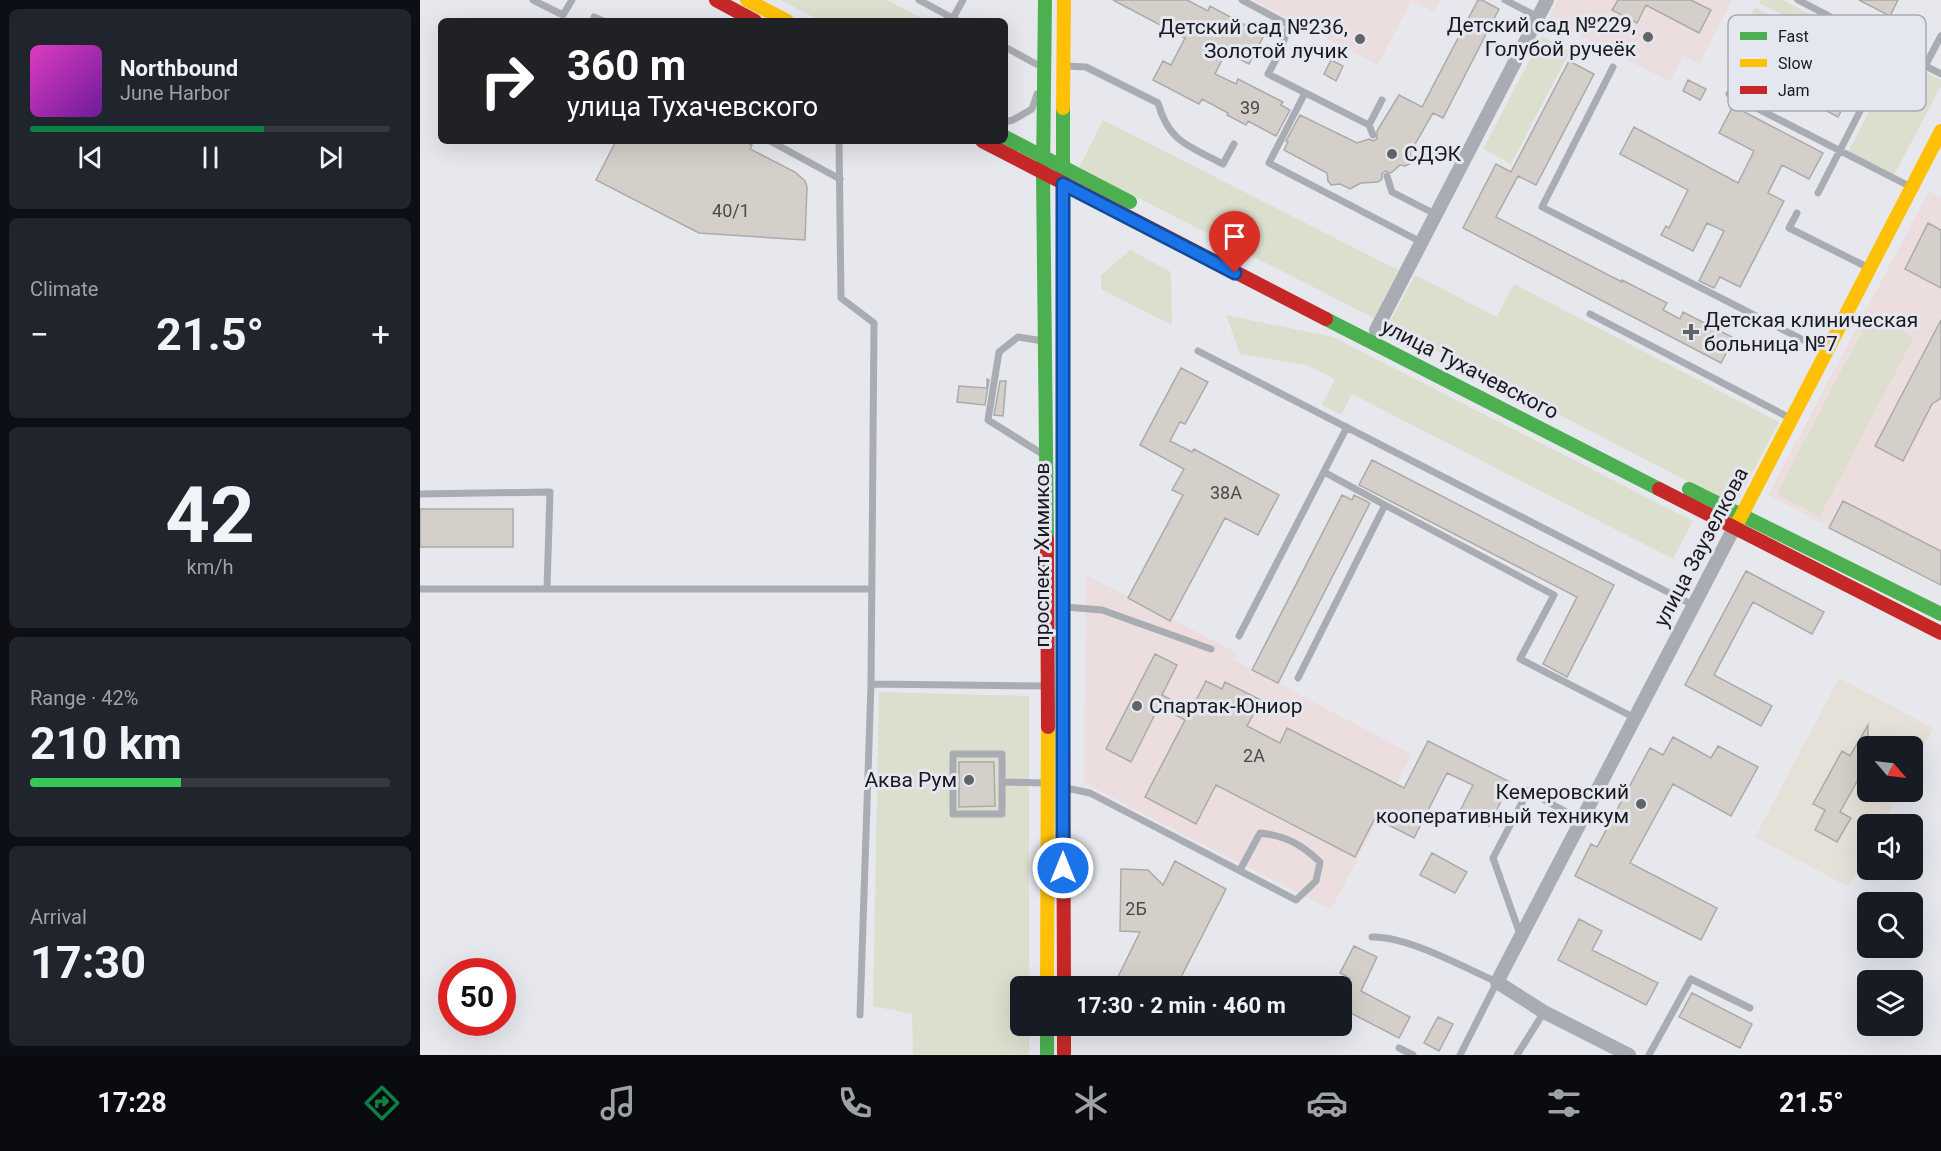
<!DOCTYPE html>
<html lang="en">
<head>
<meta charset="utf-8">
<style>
	body { margin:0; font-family:Roboto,sans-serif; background:#20242c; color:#f1f3f6; height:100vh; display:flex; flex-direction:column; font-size:22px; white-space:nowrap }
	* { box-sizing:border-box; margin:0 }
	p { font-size:20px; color:#9ea1a6 }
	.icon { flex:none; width:33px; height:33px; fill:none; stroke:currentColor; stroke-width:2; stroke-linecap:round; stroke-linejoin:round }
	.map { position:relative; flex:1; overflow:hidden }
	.drawer { display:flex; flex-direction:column; gap:9px; padding:9px; background:#0d0f14; width:420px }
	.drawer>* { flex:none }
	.banner { position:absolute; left:18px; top:18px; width:570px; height:126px; border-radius:9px; box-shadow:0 6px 24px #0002; background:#202124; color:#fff; overflow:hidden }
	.needle { width:39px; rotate:118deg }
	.tools { position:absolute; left:1437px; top:736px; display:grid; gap:12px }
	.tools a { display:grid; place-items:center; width:66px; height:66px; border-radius:9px; background:#171b24; box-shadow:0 6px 24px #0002; font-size:30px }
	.speed { position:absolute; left:18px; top:958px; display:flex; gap:12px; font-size:30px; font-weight:700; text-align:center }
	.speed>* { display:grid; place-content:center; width:78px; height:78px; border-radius:50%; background:#171b24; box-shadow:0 6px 24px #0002; line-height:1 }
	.speed .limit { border:9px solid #d22; background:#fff; color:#111 }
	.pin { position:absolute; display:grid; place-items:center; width:51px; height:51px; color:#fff; margin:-62px -26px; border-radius:50% 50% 50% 0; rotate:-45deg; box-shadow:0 0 6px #0007 }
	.pin .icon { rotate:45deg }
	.me { position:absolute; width:66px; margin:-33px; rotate:0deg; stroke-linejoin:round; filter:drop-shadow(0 0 4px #0008) }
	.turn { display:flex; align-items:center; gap:21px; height:126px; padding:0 30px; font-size:27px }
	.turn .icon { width:78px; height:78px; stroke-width:2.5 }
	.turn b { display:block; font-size:42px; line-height:51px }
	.big { font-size:45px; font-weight:700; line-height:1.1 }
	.drawer .card { flex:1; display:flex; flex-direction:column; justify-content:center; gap:9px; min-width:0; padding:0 21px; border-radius:9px; background:#20242c }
	.drawer .dial { align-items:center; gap:0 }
	.dial b { font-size:78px; line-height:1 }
	.song { display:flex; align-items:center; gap:18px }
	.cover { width:72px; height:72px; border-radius:9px; background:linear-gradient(135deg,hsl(310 70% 55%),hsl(280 70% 35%)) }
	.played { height:6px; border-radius:3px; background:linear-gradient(90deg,#0b8043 65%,#363941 65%) }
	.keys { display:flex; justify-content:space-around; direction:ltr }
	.heat { display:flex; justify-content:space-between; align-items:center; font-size:33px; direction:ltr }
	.charge { height:9px; border-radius:4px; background:linear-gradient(90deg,#34c759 42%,#363941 0) }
	.trip { position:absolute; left:590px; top:976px; width:342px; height:60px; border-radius:9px; background:#171b24; box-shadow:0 6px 24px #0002; font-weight:700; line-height:60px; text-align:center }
	.menu { display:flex; height:96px; justify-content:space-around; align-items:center; background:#090b0e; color:#9ea1a6 }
	.menu .icon { width:42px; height:42px }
	.menu .active { color:#0b8043 }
	.menu b { font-size:27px; color:#f1f3f6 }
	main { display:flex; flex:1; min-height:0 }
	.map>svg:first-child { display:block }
	.education { fill:#ecdede }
	.medical { fill:#e6e1d8 }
	.green { fill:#dcdece }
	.building { fill:#d5cfca; stroke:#abaaab; stroke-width:1.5 }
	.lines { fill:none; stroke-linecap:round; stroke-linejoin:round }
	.lane { stroke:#a9acb2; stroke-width:7 }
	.street { stroke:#a9acb2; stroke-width:14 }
	.fast { stroke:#4caf50; stroke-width:14 }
	.slow { stroke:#ffc107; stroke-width:14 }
	.jam { stroke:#c62828; stroke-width:14 }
	.route-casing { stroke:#114b97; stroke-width:15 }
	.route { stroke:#1a73e8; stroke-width:10 }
	.poi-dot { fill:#626367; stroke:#e4e6f0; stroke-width:2 }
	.labels { text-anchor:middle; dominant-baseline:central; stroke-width:6; stroke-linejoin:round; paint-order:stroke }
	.number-label { font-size:18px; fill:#4a484a }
	.poi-label { font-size:21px; fill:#1b1b1f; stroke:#e4e6f0; text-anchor:end }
	.street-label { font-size:21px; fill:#1b1b1f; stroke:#e4e6f0 }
	.key { fill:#e4e6f0; stroke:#a8a9b1; stroke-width:1.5 }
	.key-label { font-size:16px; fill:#1b1b1f }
</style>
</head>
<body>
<main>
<section class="drawer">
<div class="card">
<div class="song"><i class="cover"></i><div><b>Northbound</b><p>June Harbor</p></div></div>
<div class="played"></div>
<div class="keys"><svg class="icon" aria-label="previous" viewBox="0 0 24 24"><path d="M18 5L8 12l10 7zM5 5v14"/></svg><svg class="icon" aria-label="pause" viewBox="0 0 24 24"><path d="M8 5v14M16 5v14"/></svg><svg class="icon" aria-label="next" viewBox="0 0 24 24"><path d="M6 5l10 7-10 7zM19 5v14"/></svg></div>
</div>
<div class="card"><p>Climate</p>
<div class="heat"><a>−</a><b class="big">21.5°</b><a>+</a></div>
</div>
<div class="card dial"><b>42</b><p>km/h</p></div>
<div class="card"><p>Range · 42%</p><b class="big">210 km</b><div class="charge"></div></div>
<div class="card"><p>Arrival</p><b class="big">17:30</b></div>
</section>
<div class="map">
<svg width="1521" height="1055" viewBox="0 0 1521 1055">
	<rect width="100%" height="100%" fill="#e7e8ed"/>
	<path class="education" d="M 833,0 L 1020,0 L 1014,12 L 991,1 L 958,65 Z
		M 1138,0 L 1312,0 L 1279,64 L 1263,56 L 1250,82 L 1128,19 Z
		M 1509,191 L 1521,197 L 1521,586 L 1348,495 Z
		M 666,575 L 818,653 L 814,660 L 992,754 L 911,910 L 664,783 Z"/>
	<path class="medical" d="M 1419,678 L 1513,728 L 1493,768 L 1492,747 L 1448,747 L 1448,792 L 1479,792 L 1462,825 L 1448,825 L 1447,852 L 1429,887 L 1335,837 Z"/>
	<path class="green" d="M 361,0 L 467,0 L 507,21 L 401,21 Z
		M 1341,0 L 1363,0 L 1425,33 L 1419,44 L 1339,3 Z
		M 1335,7 L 1406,44 L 1377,100 L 1306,63 Z
		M 1122,36 L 1150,51 L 1091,164 L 1063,149 Z
		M 1477,58 L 1521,80 L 1521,86 L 1474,175 L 1428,152 Z
		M 683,120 L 978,270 L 954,318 L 659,168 Z
		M 710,250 L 751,272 L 752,325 L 681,289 L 681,275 Z
		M 995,275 L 1077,317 L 1094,284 L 1359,422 L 1315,506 L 968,326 Z
		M 1451,314 L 1494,337 L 1400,516 L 1357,494 Z
		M 806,315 L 913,337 L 1273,521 L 1253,559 L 932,394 L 921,415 L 902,405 L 915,379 L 886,365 L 820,354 Z
		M 459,692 L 609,696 L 609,987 L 600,987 L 600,1026 L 609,1026 L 609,1055 L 493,1055 L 492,1014 L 453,1006 Z"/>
	<path class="building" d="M 693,0 L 767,0 L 788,11 L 790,6 L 844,35 L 829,64 L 806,52 L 795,74 L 816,84 L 818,79 L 863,102 L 861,105 L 870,110 L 856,136 L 828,121 L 826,125 L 807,115 L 808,113 L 782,99 L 779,104 L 733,80 L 743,61 L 751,65 L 765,38 Z
		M 1058,0 L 1062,0 L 1079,9 L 1023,118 L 1013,113 L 990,153 L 992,159 L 990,164 L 985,166 L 980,165 L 971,173 L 965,171 L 962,174 L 962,179 L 958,182 L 941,183 L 930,189 L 920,184 L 911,185 L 908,181 L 907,173 L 864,150 L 868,142 L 866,141 L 880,115 L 937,143 L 949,139 L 953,141 L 957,139 L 957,131 L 979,95 L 1002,107 Z
		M 1198,0 L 1271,0 L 1291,10 L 1279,33 L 1226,5 L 1217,23 L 1192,10 Z
		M 1439,0 L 1478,0 L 1470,16 Z
		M 1426,50 L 1447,62 L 1418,117 L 1397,106 Z
		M 911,60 L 923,66 L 916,81 L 904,74 Z
		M 1149,61 L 1174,74 L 1116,185 L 1098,176 L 1076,217 L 1202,282 L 1202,280 L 1247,303 L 1243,310 L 1260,319 L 1263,312 L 1314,338 L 1301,363 L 1043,228 L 1076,164 L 1091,172 Z
		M 1268,80 L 1286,89 L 1280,100 L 1263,91 Z
		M 1313,106 L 1403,153 L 1389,179 L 1362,165 L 1348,193 L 1364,201 L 1320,287 L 1300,277 L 1294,288 L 1279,281 L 1304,231 L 1287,223 L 1273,251 L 1241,235 L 1246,226 L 1249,228 L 1268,190 L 1200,154 L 1214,127 L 1318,183 L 1334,151 L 1299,133 Z
		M 196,141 L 323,141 L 332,145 L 330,149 L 375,172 L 385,181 L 387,187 L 385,240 L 279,233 L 176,180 Z
		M 1508,223 L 1521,230 L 1521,288 L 1485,269 Z
		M 1521,320 L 1521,398 L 1512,404 L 1483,461 L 1455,446 Z
		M 761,368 L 788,382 L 765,424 L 760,422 L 750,441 L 772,452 L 774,449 L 859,495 L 838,535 L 805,518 L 750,621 L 708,598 L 763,495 L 752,490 L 764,469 L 720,445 Z
		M 567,379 L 569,380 L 565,405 L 537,402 L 539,386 L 567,388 Z
		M 580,381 L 586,381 L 583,416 L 574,415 Z
		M 952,460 L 1194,585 L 1147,677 L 1123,664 L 1157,597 L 939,485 Z
		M 922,495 L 932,500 L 934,495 L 950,503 L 858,683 L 832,670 Z
		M 1423,501 L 1521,551 L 1521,585 L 1409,528 Z
		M 0,509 L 93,509 L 93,547 L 0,547 Z
		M 1326,571 L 1404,612 L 1392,634 L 1333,602 L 1294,675 L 1352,706 L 1341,726 L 1265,685 Z
		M 735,654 L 757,665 L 742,695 L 771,710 L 786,681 L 802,689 L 805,682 L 841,700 L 827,726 L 860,743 L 867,728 L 984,788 L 1008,741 L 1090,782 L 1069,826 L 1040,811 L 1053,785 L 1027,773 L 994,838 L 955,818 L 935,857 L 796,785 L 776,824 L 725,797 L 765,720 L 739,706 L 711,762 L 686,749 Z
		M 1448,725 L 1448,738 L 1464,747 L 1448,747 L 1448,771 L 1444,769 L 1420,812 L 1431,818 L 1417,842 L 1395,830 L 1405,810 L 1393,804 L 1422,751 L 1430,756 Z
		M 1253,737 L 1291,758 L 1298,746 L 1338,767 L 1311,816 L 1253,784 L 1210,863 L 1297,908 L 1281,940 L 1155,876 L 1171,844 L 1177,847 L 1230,748 L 1243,755 Z
		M 539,762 L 574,762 L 575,806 L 539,807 Z
		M 1012,853 L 1047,872 L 1035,893 L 1000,875 Z
		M 755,861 L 806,889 L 756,987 L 693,987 L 720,932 L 700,931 L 701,869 L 728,870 L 743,885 Z
		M 1159,919 L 1182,931 L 1172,950 L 1238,983 L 1226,1005 L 1138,960 Z
		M 934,946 L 957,957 L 941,991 L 990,1017 L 979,1038 L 921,1008 L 921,995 L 930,978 L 920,973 Z
		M 1272,993 L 1332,1024 L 1320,1048 L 1259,1017 Z
		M 1018,1017 L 1033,1024 L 1019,1051 L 1004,1043 Z"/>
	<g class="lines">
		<path class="lane" d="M 113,0 L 143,15 L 152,0
			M 499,0 L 538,21
			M 822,0 L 869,25 L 860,52 L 848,74 L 949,125 L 953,135
			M 1085,0 L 1118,17
			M 1378,0 L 1521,74
			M 174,17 L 183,21
			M 533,18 L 543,0
			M 585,47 L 616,64
			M 646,66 L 666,67 L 738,103 C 749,143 770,146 803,164 L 814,144
			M 1505,66 L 1521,36
			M 1193,67 L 1122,207 L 1405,351
			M 885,93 L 849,163 L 1001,242
			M 1309,94 L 1491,187
			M 585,122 L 593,120 L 612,109 L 617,94
			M 949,125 L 962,100
			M 350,141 L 420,179
			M 419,141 L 421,298 L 454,323 L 451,684 L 627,686
			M 967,176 L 972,192 L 1015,214
			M 1398,193 L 1472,49
			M 1377,213 L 1369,228 L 1447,267
			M 1170,314 L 1370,418
			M 623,341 L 598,337 L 579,352 L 568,420 L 624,455
			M 778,351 L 1273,605
			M 904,472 L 965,505
			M 0,494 L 130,492 L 127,589
			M 0,589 L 452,589
			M 645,607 L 682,610 L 791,649
			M 819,636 L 927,427
			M 878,678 L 965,505 L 1134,595 L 1100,659 L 1215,718
			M 582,782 L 582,814 L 533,814 L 533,754 L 582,754 L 582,782 L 625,783
			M 646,788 L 670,793 L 876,900 L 896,881 L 900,862 C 881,844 866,836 840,833 L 820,870
			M 1100,934 L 1073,858 L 1108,791 L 1161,820
			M 952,937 C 987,936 1043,967 1077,982 L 1040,1055
			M 440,1015 L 451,684
			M 979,1048 L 993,1055
			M 1097,1055 L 1124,1012
			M 1229,1055 L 1271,979 L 1330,1008"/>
		<path class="street" d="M 956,330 L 1127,0
			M 1209,1055 L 1124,1012 L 1077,982 L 1314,528"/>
		<path class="fast" d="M 625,0 L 623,174 L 627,539
			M 643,108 L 643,737
			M 585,137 L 710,202
			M 906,319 L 1239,489
			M 1269,489 L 1521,614
			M 627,1026 L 627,1055"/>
		<path class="slow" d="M 327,0 L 367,21
			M 643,108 L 644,0
			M 1315,528 L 1521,131
			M 627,987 L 628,727"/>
		<path class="jam" d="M 296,0 L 335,21
			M 562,141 L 906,319
			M 1239,489 L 1521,633
			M 627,539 L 628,727
			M 643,737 L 644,987
			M 644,1026 L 644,1055"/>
	</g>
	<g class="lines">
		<g class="route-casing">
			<path id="route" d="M 643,868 L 643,184 L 815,273"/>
		</g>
		<use href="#route" class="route"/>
	</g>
	<g class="poi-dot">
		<circle cx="1228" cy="37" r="6"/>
		<circle cx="940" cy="39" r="6"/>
		<circle cx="972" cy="154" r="6"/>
		<path d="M1268 323h6v6h6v6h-6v6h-6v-6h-6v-6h6z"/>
		<circle cx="717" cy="706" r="6"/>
		<circle cx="549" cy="780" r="6"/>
		<circle cx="1221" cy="804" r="6"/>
	</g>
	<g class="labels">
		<g class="number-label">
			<text x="830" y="107">39</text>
			<text x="311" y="210">40/1</text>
			<text x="806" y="492">38А</text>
			<text x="834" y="755">2А</text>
			<text x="716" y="908">2Б</text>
		</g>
		<g class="poi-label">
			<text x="1216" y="25">Детский сад №229,<tspan x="1216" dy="24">Голубой ручеёк</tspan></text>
			<text x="928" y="27">Детский сад №236,<tspan x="928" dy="24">Золотой лучик</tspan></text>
			<text x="984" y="154" text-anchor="start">СДЭК</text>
			<text x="1284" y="320" text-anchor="start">Детская клиническая<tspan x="1284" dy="24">больница №7</tspan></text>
			<text x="729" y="706" text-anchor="start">Спартак-Юниор</text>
			<text x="537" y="780">Аква Рум</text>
			<text x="1209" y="792">Кемеровский<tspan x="1209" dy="24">кооперативный техникум</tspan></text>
		</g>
		<g class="street-label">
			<text transform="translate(1050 369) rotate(27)">улица Тухачевского</text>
			<text transform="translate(1281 547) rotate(-62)">улица Заузелкова</text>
			<text transform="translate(622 555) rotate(-90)">проспект Химиков</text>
		</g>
	</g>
	<rect x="1308" y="15" width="198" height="96" rx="9" class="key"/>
	<rect x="1320" y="32" width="27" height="8" fill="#4caf50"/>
	<rect x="1320" y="59" width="27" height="8" fill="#ffc107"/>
	<rect x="1320" y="86" width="27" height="8" fill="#c62828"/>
	<g class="key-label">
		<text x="1358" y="42">Fast</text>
		<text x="1358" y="69">Slow</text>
		<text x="1358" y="96">Jam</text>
	</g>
</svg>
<div class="tools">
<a><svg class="needle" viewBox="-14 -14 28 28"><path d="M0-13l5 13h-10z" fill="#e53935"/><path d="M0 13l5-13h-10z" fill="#9ea1a6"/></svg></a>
<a><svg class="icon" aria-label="sound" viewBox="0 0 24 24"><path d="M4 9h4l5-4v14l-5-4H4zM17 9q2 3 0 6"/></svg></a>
<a><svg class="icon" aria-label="search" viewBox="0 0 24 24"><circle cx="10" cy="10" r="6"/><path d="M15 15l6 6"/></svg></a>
<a><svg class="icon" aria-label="layers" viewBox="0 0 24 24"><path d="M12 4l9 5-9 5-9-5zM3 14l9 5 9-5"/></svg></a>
</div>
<div class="speed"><div class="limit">50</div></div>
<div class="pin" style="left:815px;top:273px;background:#d93025"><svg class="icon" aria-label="arrive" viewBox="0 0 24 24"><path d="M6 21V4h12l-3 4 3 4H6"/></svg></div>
<svg class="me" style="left:643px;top:868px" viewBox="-20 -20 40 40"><circle r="17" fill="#1a73e8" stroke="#fff" stroke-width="3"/><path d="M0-11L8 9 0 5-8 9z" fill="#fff"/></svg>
<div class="trip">17:30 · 2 min · 460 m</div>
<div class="banner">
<div class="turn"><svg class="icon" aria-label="right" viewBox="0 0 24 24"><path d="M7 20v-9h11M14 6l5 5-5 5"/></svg><div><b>360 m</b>улица Тухачевского</div></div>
</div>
</div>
</main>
<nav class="menu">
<b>17:28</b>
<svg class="icon active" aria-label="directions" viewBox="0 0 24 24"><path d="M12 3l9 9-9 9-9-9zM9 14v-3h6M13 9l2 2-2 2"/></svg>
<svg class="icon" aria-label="music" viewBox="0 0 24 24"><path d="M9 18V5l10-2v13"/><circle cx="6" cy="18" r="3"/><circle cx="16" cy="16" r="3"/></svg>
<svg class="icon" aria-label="phone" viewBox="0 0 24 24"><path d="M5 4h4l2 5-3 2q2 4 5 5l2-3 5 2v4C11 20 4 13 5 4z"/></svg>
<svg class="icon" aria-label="climate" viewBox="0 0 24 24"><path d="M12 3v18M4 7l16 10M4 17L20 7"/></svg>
<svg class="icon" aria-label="car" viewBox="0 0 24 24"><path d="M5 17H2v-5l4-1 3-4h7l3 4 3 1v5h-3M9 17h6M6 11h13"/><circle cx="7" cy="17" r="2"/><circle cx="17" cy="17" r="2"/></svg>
<svg class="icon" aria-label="filters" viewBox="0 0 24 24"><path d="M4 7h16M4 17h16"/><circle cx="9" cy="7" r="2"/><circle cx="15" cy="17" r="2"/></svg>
<b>21.5°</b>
</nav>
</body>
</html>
